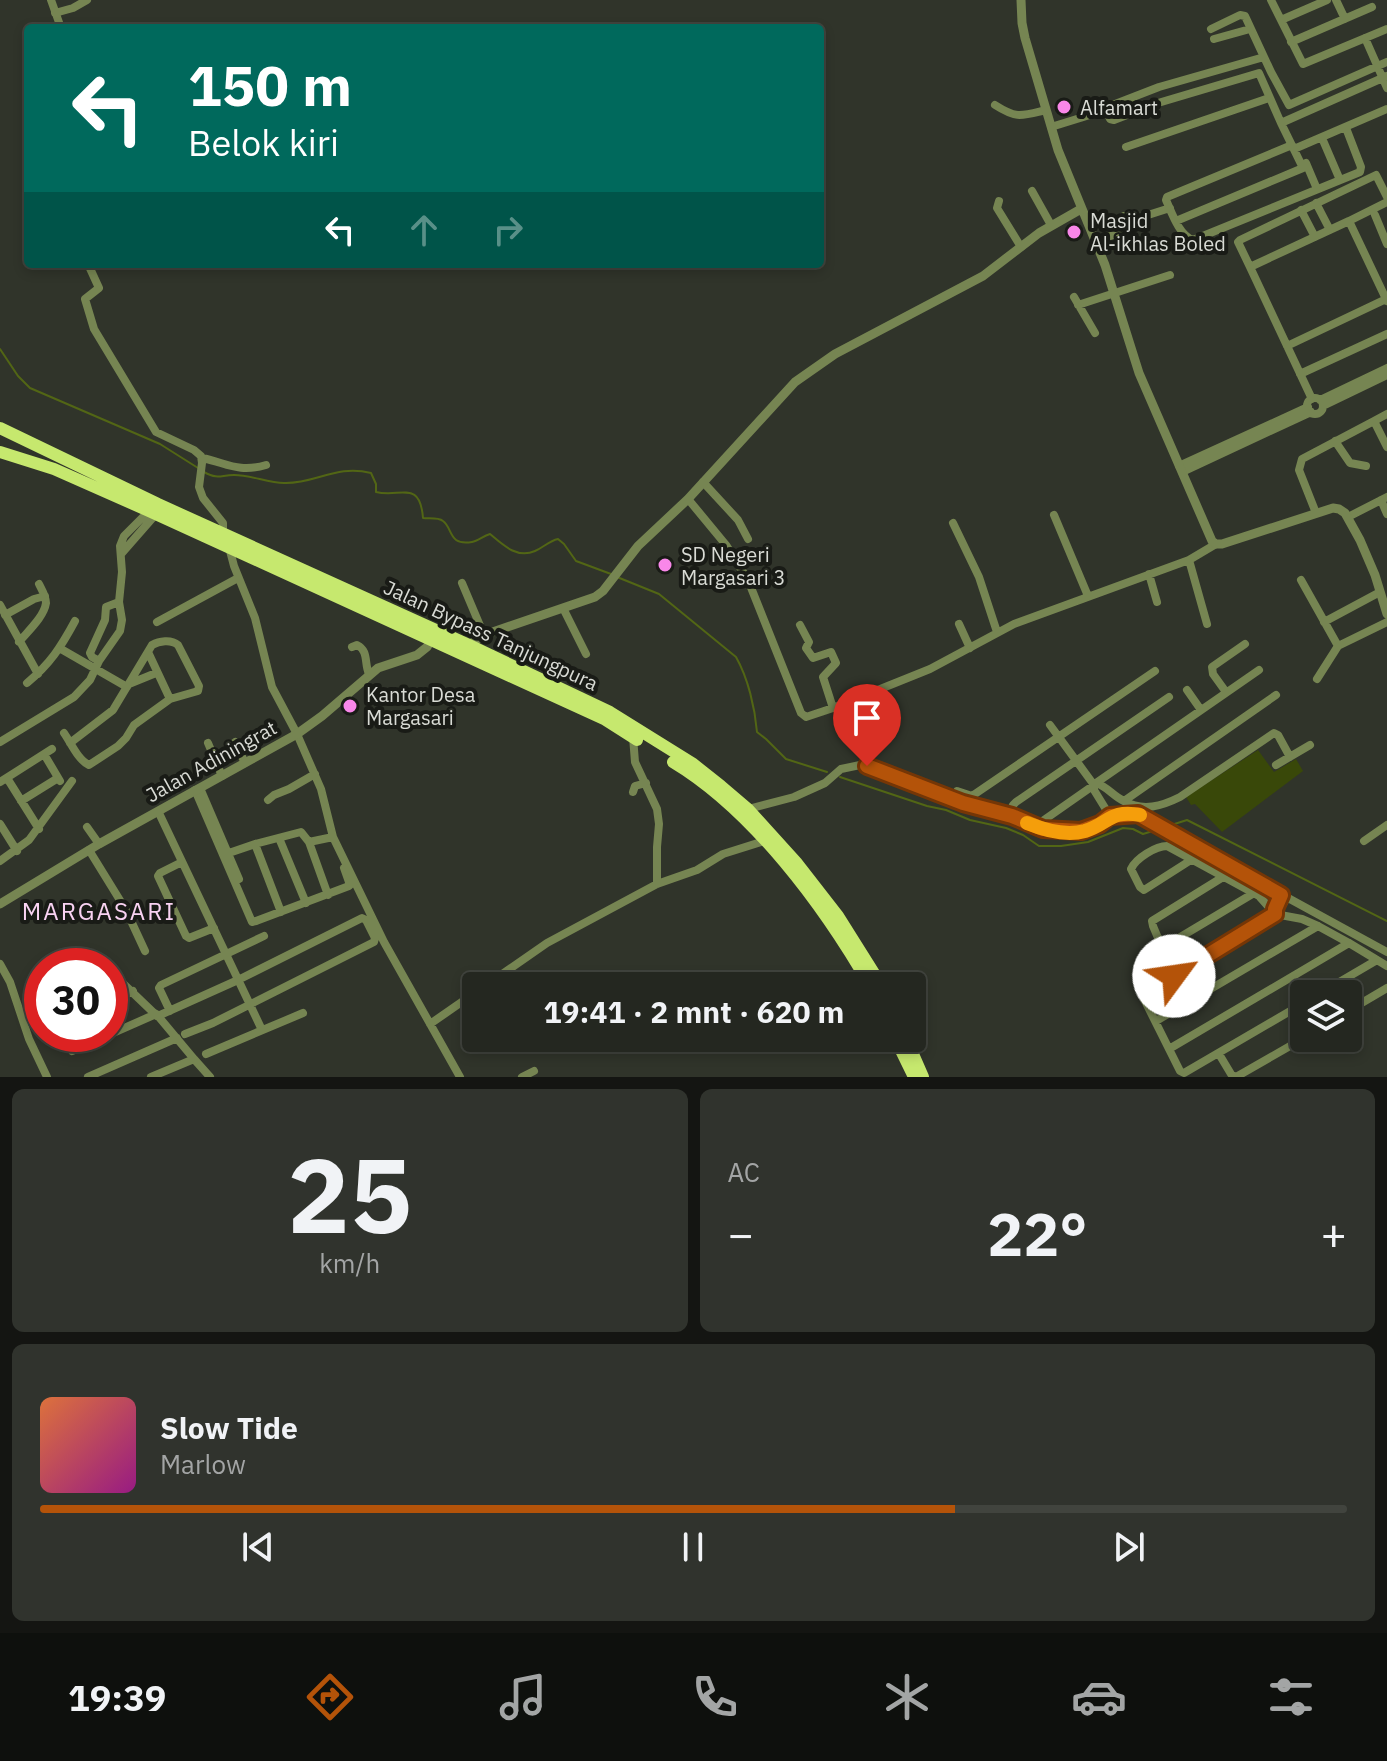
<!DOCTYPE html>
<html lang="id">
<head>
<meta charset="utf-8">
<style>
	body { margin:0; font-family:"IBM Plex Sans",sans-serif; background:#30332d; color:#f1f3f6; height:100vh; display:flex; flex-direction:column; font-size:30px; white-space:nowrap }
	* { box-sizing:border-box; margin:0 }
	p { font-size:26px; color:#a3a5a5 }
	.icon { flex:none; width:44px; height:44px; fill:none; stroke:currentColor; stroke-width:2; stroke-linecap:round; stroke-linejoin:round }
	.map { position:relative; height:1077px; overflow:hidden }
	.panel { display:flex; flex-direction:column; gap:12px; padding:12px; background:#141512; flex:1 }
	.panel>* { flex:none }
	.banner { position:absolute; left:24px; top:24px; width:800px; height:244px; border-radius:8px; box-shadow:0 4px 12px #0003,0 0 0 2px #41443e; background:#00695c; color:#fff; overflow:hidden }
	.controls { position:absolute; left:1290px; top:980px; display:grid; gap:16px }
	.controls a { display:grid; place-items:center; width:72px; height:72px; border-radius:8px; background:#242720; box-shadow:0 4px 12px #0003,0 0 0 2px #41443e; font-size:40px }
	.speed { position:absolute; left:24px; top:948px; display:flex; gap:16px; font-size:40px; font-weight:700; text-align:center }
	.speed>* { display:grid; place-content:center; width:104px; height:104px; border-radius:50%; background:#242720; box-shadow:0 4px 12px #0003,0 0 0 2px #41443e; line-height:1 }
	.speed .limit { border:12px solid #d22; background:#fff; color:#111 }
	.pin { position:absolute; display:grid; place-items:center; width:68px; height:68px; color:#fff; margin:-82px -34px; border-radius:50% 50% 50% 0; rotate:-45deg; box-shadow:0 0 8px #0007 }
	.pin .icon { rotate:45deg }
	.me { position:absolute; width:88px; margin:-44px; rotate:59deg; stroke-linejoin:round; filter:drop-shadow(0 0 6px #0008) }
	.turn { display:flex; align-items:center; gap:28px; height:168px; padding:0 32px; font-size:36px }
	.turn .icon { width:104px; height:104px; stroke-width:2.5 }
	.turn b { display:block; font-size:56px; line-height:68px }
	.lanes { display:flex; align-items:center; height:76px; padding:0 32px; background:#0003; justify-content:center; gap:40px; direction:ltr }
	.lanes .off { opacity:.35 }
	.big { font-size:60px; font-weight:700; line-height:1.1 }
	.panel .card { flex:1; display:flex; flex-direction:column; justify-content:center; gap:12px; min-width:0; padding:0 28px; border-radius:12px; background:#30332d }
	.panel .dial { align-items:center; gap:0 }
	.dial b { font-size:104px; line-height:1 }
	.song { display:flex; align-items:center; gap:24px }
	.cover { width:96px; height:96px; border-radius:12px; background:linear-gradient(135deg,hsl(20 70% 55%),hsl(310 70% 35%)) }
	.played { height:8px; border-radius:4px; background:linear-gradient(90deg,#b45309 70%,#41443e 70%) }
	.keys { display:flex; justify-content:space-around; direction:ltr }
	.heat { display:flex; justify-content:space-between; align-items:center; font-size:44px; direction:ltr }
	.panel .tiles { flex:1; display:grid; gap:12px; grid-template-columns:1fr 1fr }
	.card:last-child { grid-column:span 2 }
	.trip { position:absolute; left:462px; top:972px; width:464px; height:80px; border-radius:8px; background:#242720; box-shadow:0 4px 12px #0003,0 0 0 2px #41443e; font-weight:700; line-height:80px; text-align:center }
	.dock { display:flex; height:128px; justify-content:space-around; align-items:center; background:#0e100d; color:#a3a5a5 }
	.dock .icon { width:56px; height:56px }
	.dock .current { color:#b45309 }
	.dock b { font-size:36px; color:#f1f3f6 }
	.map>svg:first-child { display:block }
	.green { fill:#394809 }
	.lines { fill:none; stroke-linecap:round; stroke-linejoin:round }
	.stream { stroke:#526615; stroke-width:2 }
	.minor { stroke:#768552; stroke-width:8 }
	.tertiary { stroke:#768552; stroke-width:9 }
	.trunk { stroke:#c6e86e; stroke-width:12 }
	.route-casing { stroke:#753606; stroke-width:20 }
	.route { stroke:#b45309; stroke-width:14 }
	.slow { stroke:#f59e0b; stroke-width:14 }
	.poi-dot { fill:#f987e9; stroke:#191b16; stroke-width:3 }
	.labels { text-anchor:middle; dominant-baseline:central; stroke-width:8; stroke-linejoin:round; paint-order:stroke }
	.poi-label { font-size:20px; fill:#d9dbd5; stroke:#191b16; text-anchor:start }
	.street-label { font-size:20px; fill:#d9dbd5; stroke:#191b16 }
	.quarter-label { font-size:24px; letter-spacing:2px; fill:#f9d2f2; stroke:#191b16 }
</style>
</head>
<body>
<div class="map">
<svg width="1387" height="1077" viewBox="0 0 1387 1077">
	<rect width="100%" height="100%" fill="#30342a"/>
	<path class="green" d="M 1258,750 L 1274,772 L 1296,759 L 1303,771 L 1222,832 L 1195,804 L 1191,805 L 1186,797 Z"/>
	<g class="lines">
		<path class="stream" d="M 0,349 L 18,376 L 30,388 L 160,444 L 198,468
			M 204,472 C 219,480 220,475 234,475 C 251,475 268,483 284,483 C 316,484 336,464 371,473 L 376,484 L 376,492 C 400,498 420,479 423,518 C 428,519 438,517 443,521 C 453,528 448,546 472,542 C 478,541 483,536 490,534 C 503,545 517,559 535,551 C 544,547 549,541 558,539 L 564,544 L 576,561 L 611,574
			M 617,577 L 659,594 L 736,657 C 748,678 755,708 757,732 L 766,739 L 786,759 L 827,772
			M 840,777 L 927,806 L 946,810 L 970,820 L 1006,828 L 1023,835 L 1039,846 L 1061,846 L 1088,842 L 1123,828 L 1133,829 L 1143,834 L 1156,830
			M 1165,827 L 1187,820 L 1387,921"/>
		<path class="minor" d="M 51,0 L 61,28
			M 1271,0 L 1303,64 L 1387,29
			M 1336,0 L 1345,19
			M 55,13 L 73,8 L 87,0
			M 1281,20 L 1327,0
			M 1211,29 L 1240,15 L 1245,16 L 1271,72 L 1289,105 L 1387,62
			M 1365,38 L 1387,88
			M 1214,39 L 1250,29
			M 1291,42 L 1372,7
			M 995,105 C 1017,119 1021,116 1046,110
			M 1106,110 L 1110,119 L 1114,120 L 1158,103 L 1259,73 L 1281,123 L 1387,76
			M 1051,127 L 1106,110 L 1110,106 L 1159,87 L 1264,57
			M 1322,138 L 1340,180
			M 1292,145 L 1167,197 L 1166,200 C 1172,213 1179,235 1193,240 L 1360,172 L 1361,167 L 1346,128
			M 1126,147 L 1269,98
			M 1294,149 L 1387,109
			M 1306,163 L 1317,189
			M 1032,191 L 1051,225
			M 999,201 L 997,208 L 1021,247
			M 1316,203 L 1330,230
			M 1301,210 L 1315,237
			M 1148,215 L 1170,208
			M 1375,215 L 1387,244
			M 1176,221 L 1303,168 L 1281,123
			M 1349,221 L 1387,202
			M 1095,241 L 1126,231 L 1124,216
			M 88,264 L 99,288 L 85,299 L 94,329 L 156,432 L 194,450 L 201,456 L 202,463 L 199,487 L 203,498 L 223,523 L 223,534
			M 1250,267 L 1238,242 L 1240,240 L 1376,175 L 1387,197
			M 1074,297 L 1095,333
			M 1078,305 L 1170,275
			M 1287,346 L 1386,299
			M 1300,374 L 1387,334
			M1307 406a8 8 0 1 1 16 0a8 8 0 1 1-16 0Z
			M 1312,399 L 1250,267 L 1349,221 L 1387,301
			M 1320,400 L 1387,368
			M 1323,406 L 1387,375
			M 1374,421 L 1387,414
			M 1335,441 L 1350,463 L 1366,466
			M 202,458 C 227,463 238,473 266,465
			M 1179,466 L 1308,407
			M 1182,472 L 1311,412
			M 703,482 L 738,520 L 748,539
			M 688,499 L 726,545 L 748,580 L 801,713 L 806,717 L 833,708 L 930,669 L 1014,624 L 1189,560 L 1216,544
			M 1381,500 L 1387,514
			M 1316,513 L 1299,470 L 1302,459 L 1374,421 L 1387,447
			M 1054,515 L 1088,596
			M 1348,517 L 1387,497
			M 953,523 L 979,577 L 997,632
			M 229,547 L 234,566 L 255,618 L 272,687 L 297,734 L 321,789 L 333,837 L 384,942 L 460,1077
			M 121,554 L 156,514
			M 1189,560 L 1207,624
			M 1149,574 L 1157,602
			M 1301,580 L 1338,646
			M 462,583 L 484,635
			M 0,605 L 38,674
			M 563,608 L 586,654
			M 5,615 L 34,599 L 45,596
			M 157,622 L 238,578
			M 1324,622 L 1380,592
			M 959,624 L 970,648
			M 800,625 L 809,642 L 806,648 L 813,658 L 831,652 L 836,663 L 823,677 L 833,708
			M 19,642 C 28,631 44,617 46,603 C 46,596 42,590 39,584
			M 352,647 L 357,645 C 369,651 364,663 369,674
			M 61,649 L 127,687
			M 148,652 L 170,699
			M 99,661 L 92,657 L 90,653 L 105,620 L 106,607 L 119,602
			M 1317,679 L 1338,646 L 1387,622
			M 27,683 C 50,664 61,647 75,621
			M 129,684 L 156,673
			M 1187,690 L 1201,710
			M 1226,692 L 1213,674 L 1212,667 L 1245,644
			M 64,733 C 71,743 78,760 89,765 L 118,746 L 126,738 L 134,725 L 170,699 L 198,691 L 199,686 L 178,645 C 171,639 159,641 152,645 L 113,710 L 70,743
			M 633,737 L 635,762 L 657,809 L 659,824 L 657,847 L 657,884
			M 0,742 L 74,697 L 90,680 L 99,661 L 120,631 L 122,620 L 119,602 L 122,572 L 120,546 L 124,536 L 149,511
			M 235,742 L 245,763
			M 208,743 L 222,776
			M 44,754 L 60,781
			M 1276,765 L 1310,745
			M 7,778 L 39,829
			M 0,782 L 52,749
			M 1096,783 L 1259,670
			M 200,788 L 239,879
			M 195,790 L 252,922 L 256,921
			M 957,791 L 972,796 L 1155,671
			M 633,792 L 635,786 L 646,783
			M 268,800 L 274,795 L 289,789 L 315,774
			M 21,801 L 58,778
			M 1124,801 L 1276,695
			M 1013,805 L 1016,802 L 1169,697
			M 748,809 L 794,797 L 825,783 L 841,769 L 860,765 L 881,771 L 963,803 L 1012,816 L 1043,829 L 1081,831 L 1094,827 L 1110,816 L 1094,790 L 1094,785 L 1096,783 C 1108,787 1113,796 1124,801 C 1143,812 1162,806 1180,797 L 1274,733 L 1278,735 L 1290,757
			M 158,811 L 262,1030
			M 1110,816 L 1138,814 L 1169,833 L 1387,952
			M 1044,820 L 1094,785 L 1050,725
			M 0,824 L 17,851
			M 87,827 L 99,844
			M 279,838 L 306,903
			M 1364,841 L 1387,825
			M 309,842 L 333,837
			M 255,844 L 281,912
			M 89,850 L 126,910 L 145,951
			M 223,855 L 255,844 L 301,832 L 309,842 L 328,895
			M 1191,860 L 1144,890 L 1140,887 L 1131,869 C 1136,858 1156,846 1167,846 L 1259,896 L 1275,914 L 1302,919 L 1318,926 L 1349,943 L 1387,966
			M 0,861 L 29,840 L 72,781
			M 182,862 L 160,873 L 158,876 L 186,936 L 189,938 L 214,928
			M 1287,898 L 1279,911 L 1148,993 L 1144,999 L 1180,1071 L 1184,1073 L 1304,1003
			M 256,921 L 349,886 L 350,885 L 344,868
			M 1162,948 L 1254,893
			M 0,964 L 10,982 L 29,1039 L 47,1077
			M 110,971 L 157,1016
			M 1174,976 L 1153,926 L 1152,921 L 1223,877
			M 485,986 L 547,943 L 657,884 L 697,870 L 723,854 L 764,841
			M 1319,994 L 1377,960
			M 110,1001 L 133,991
			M 170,1011 L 160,990 L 159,988 L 161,985 L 264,936
			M 1348,1011 L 1387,988
			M 1156,1021 L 1318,926
			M 430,1024 L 476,992
			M 73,1034 L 79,1048
			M 1169,1049 L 1349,943
			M 72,1051 L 156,1014
			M 206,1054 L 303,1013
			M 1219,1054 L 1231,1074 L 1235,1077
			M 194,1059 L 210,1077
			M 88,1077 L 177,1038
			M 151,1077 L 194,1059 L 158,1016 L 238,980 L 362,918 L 366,920 L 375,938 L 374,942 L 213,1023 L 185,1034
			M 522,1077 L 534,1071
			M 1236,1077 L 1304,1038"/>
		<path class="tertiary" d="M 1021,0 L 1022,23 L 1025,38 L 1058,150 L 1105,265 L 1139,373 L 1212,541 L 1216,544 L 1222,544 L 1333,508 L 1339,509 L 1345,513 L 1360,540 L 1375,575 L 1387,614
			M 469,645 L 484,635 L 595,597 L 603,591 L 638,546 L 688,499 L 795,382 L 835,354 L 983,276 L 1039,233 L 1081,209
			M 0,904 L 99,844 L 297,734 L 322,716 L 378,668 L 417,655 L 427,647 L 431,640"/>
		<path class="trunk" d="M 0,428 L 158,504 L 469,645 L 610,712 L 692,763 L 721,786 L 748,809 L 796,862 L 838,916 L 882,986
			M 0,452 L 54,469 L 149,511 L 604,719 L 637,740
			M 673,762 C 753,810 824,906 870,986
			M 895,1038 L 914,1077
			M 906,1038 L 923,1077"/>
	</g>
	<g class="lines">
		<g class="route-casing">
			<path id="route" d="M 867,766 L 963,803 L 1012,816 L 1043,829 L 1081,831 L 1100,824 L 1110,816 L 1138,814 L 1281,895 L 1275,909 L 1275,914 L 1174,976"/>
		</g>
		<use href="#route" class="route"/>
		<path class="slow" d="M 1027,823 C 1044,830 1067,836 1085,831 C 1108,824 1111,809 1140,815"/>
	</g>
	<g class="poi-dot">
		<circle cx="1064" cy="107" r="8"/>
		<circle cx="1074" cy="232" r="8"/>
		<circle cx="665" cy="565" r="8"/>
		<circle cx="350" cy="706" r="8"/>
	</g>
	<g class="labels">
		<g class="poi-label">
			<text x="1080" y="107">Alfamart</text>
			<text x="1090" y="220">Masjid<tspan x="1090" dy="23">Al-ikhlas Boled</tspan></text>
			<text x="681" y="554">SD Negeri<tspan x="681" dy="23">Margasari 3</tspan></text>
			<text x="366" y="694">Kantor Desa<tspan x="366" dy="23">Margasari</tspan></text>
		</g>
		<g class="street-label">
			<text transform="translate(491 635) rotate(25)">Jalan Bypass Tanjungpura</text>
			<text transform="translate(211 761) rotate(-29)">Jalan Adiningrat</text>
		</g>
		<g class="quarter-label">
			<text x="99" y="911">MARGASARI</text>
		</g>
	</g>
</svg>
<div class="controls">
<a><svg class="icon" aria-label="layers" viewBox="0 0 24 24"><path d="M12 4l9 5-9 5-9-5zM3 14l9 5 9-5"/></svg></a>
</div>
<div class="speed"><div class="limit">30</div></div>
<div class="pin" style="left:867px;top:766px;background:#d93025"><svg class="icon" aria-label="arrive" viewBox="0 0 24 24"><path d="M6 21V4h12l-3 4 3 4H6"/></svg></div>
<svg class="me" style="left:1174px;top:976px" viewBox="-20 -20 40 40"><circle r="19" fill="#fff"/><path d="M0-13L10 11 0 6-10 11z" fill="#b45309"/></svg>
<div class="trip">19:41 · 2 mnt · 620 m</div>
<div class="banner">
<div class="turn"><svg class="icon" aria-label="left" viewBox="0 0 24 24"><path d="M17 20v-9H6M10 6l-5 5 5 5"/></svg><div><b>150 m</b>Belok kiri</div></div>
<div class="lanes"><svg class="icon" aria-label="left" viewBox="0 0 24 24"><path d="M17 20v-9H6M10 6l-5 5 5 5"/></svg><svg class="icon off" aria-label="ahead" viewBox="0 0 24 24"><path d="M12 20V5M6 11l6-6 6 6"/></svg><svg class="icon off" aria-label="right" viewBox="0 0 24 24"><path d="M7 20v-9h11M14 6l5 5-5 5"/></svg></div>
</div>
</div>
<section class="panel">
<div class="tiles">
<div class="card dial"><b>25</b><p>km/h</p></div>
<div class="card"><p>AC</p>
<div class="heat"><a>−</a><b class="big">22°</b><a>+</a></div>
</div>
<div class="card">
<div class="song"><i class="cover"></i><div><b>Slow Tide</b><p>Marlow</p></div></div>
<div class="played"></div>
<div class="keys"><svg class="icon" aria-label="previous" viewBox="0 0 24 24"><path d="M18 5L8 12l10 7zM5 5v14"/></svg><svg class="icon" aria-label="pause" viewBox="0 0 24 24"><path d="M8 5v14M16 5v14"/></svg><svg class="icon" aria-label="next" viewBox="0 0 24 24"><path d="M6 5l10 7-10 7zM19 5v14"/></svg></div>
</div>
</div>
</section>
<nav class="dock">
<b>19:39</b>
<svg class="icon current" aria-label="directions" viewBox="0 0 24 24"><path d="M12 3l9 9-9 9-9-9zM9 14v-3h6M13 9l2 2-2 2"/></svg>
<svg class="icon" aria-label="music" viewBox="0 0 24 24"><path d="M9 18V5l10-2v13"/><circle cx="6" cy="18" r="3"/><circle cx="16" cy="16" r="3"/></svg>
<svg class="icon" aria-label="phone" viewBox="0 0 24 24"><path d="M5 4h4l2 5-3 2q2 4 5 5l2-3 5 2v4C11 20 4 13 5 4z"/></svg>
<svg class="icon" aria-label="climate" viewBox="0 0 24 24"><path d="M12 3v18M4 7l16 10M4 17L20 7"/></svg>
<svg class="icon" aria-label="car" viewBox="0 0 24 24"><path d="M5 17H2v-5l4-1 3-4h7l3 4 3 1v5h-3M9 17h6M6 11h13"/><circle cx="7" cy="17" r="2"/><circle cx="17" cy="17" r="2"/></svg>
<svg class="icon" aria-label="filters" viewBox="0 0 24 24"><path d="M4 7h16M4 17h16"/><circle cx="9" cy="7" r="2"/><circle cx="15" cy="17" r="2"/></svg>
</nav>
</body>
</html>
